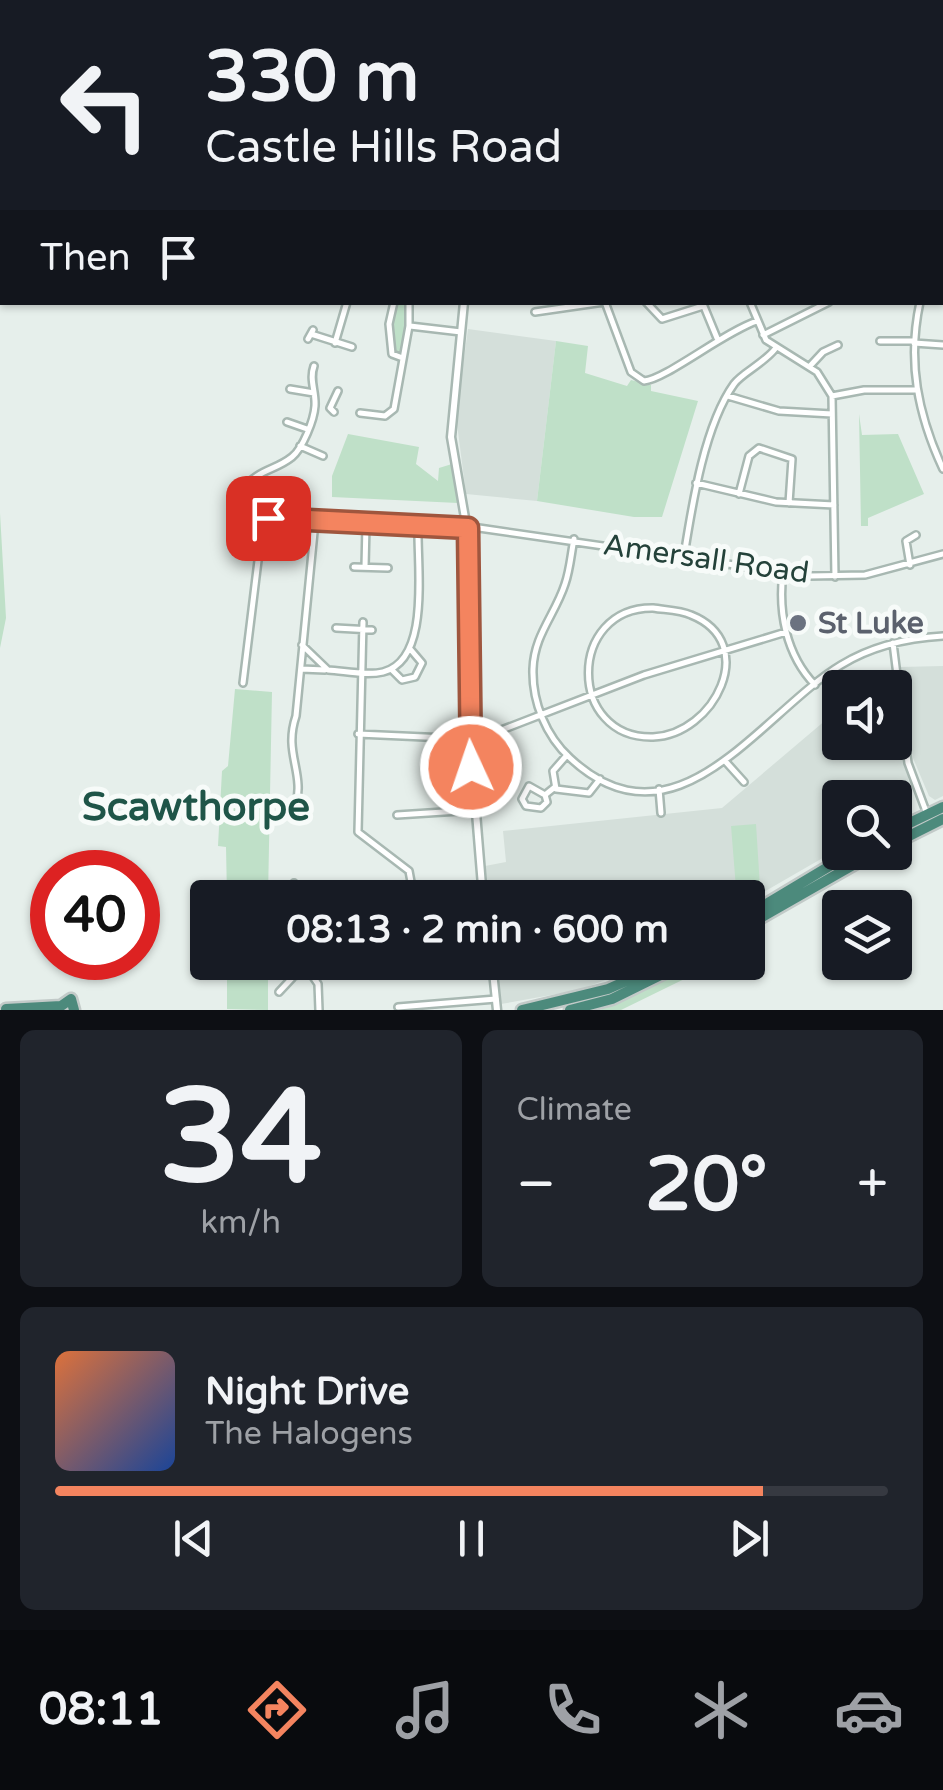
<!DOCTYPE html>
<html lang="en">
<head>
<meta charset="utf-8">
<style>
	body { margin:0; font-family:"Varela Round",sans-serif; background:#20242c; color:#f1f3f6; height:100vh; display:flex; flex-direction:column; font-size:38px; white-space:nowrap }
	* { box-sizing:border-box; margin:0 }
	p { font-size:32px; color:#9ea1a6 }
	.icon { flex:none; width:55px; height:55px; fill:none; stroke:currentColor; stroke-width:2; stroke-linecap:round; stroke-linejoin:round }
	.map { position:relative; height:1010px; overflow:hidden }
	.sheet { display:flex; flex-direction:column; gap:20px; padding:20px; background:#0d0f14; flex:1 }
	.sheet>* { flex:none }
	.hud { position:absolute; left:0px; top:0px; width:945px; height:305px; box-shadow:0 2px 8px #0004; background:#171b24; color:#f1f3f6; overflow:hidden }
	.buttons { position:absolute; left:822px; top:670px; display:grid; gap:20px }
	.buttons a { display:grid; place-items:center; width:90px; height:90px; border-radius:10px; background:#171b24; box-shadow:0 2px 8px #0004; font-size:50px }
	.speed { position:absolute; left:30px; top:850px; display:flex; gap:20px; font-size:50px; font-weight:700; text-align:center }
	.speed>* { display:grid; place-content:center; width:130px; height:130px; border-radius:50%; background:#171b24; box-shadow:0 2px 8px #0004; line-height:1 }
	.speed .limit { border:15px solid #d22; background:#fff; color:#111 }
	.pin { position:absolute; display:grid; place-items:center; width:85px; height:85px; color:#fff; margin:-42px; border-radius:20px; box-shadow:0 5px 15px #0006 }
	.me { position:absolute; width:110px; margin:-55px; rotate:357deg; stroke-linejoin:round; filter:drop-shadow(0 0 8px #0008) }
	.turn { display:flex; align-items:center; gap:35px; height:210px; padding:0 40px; font-size:45px }
	.turn .icon { width:130px; height:130px; stroke-width:2.5 }
	.turn b { display:block; font-size:70px; line-height:85px }
	.then { display:flex; align-items:center; height:95px; padding:0 40px; background:#0003; gap:20px; font-size:38px }
	.big { font-size:75px; font-weight:700; line-height:1.1 }
	.sheet .card { flex:1; display:flex; flex-direction:column; justify-content:center; gap:15px; min-width:0; padding:0 35px; border-radius:15px; background:#20242c }
	.sheet .dial { align-items:center; gap:0 }
	.dial b { font-size:130px; line-height:1 }
	.song { display:flex; align-items:center; gap:30px }
	.cover { width:120px; height:120px; border-radius:15px; background:linear-gradient(135deg,hsl(20 70% 55%),hsl(220 70% 35%)) }
	.played { height:10px; border-radius:5px; background:linear-gradient(90deg,#f4845f 85%,#363941 85%) }
	.keys { display:flex; justify-content:space-around; direction:ltr }
	.heat { display:flex; justify-content:space-between; align-items:center; font-size:55px; direction:ltr }
	.sheet .tiles { flex:1; display:grid; gap:20px; grid-template-columns:1fr 1fr }
	.card:last-child { grid-column:span 2 }
	.trip { position:absolute; left:190px; top:880px; width:575px; height:100px; border-radius:10px; background:#171b24; box-shadow:0 2px 8px #0004; font-weight:700; line-height:100px; text-align:center }
	.tabs { display:flex; height:160px; justify-content:space-around; align-items:center; background:#090b0e; color:#9ea1a6 }
	.tabs .icon { width:70px; height:70px }
	.tabs .current { color:#f4845f }
	.tabs b { font-size:45px; color:#f1f3f6 }
	.map>svg:first-child { display:block }
	.built { fill:#d4dfda }
	.green { fill:#bfe0c8 }
	.lines { fill:none; stroke-linecap:round; stroke-linejoin:round }
	.stream { stroke:#8ec9d4; stroke-width:2.5 }
	.minor-casing { stroke:#a8b8b2; stroke-width:10 }
	.tertiary-casing { stroke:#a8b8b2; stroke-width:11 }
	.trunk-casing { stroke:#c2cac8; stroke-width:15 }
	.minor { stroke:#fff; stroke-width:5 }
	.tertiary { stroke:#fff; stroke-width:6 }
	.trunk { stroke:#4c8a7c; stroke-width:10 }
	.rail { stroke:#5f7d75; stroke-width:2.5; stroke-dasharray:20 10; stroke-linecap:butt }
	.route-casing { stroke:#9f563e; stroke-width:25 }
	.route { stroke:#f4845f; stroke-width:18 }
	.worship-dot { fill:#6b7280; stroke:#f7fbf9; stroke-width:4 }
	.labels { text-anchor:middle; dominant-baseline:central; stroke-width:10; stroke-linejoin:round; paint-order:stroke }
	.street-label { font-size:30px; fill:#24423a; stroke:#f7fbf9 }
	.worship-label { font-size:30px; font-weight:bold; fill:#5b616d; stroke:#f7fbf9; text-anchor:start }
	.district-label { font-size:40px; font-weight:bold; fill:#1f5548; stroke:#f7fbf9 }
</style>
</head>
<body>
<div class="map">
<svg width="943" height="1010" viewBox="0 0 943 1010">
	<rect width="100%" height="100%" fill="#e6efeb"/>
	<path class="built" d="M 639,0 L 879,0 L 633,2 Z
		M 468,329 L 556,341 L 537,501 L 466,494 L 456,416 Z
		M 943,666 L 943,796 L 935,800 L 929,796 L 913,758 L 900,667 Z
		M 895,678 L 912,808 L 895,817 L 895,798 L 840,798 L 840,848 L 748,901 L 489,897 L 485,866 L 506,862 L 503,831 L 722,808 L 840,708 L 840,742 L 895,742 L 895,688 L 870,687 Z
		M 497,963 L 497,962 L 650,963 L 579,990 L 501,1004 Z"/>
	<path class="green" d="M 397,303 L 406,303 L 407,326 L 400,352 L 395,354 L 390,327 Z
		M 556,341 L 588,346 L 585,373 L 627,386 L 631,380 L 651,385 L 651,391 L 698,401 L 662,517 L 634,517 L 537,501 Z
		M 859,414 L 862,435 L 898,434 L 924,494 L 868,518 L 868,526 L 861,526 Z
		M 348,434 L 419,447 L 416,464 L 438,481 L 439,468 L 452,464 L 458,503 L 332,497 L 332,476 Z
		M 0,513 L 6,618 L 0,648 Z
		M 235,689 L 272,692 L 268,897 L 227,897 L 226,847 L 218,846 L 222,771 L 228,766 Z
		M 756,824 L 760,887 L 736,888 L 731,826 Z
		M 227,963 L 268,963 L 268,1010 L 227,1009 Z
		M 699,963 L 717,963 L 621,1010 L 600,1010 Z"/>
	<g class="lines">
		<path class="stream" d="M 25,2 L 25,0
			M 0,170 L 2,156"/>
		<g class="minor-casing">
			<path id="minor" d="M 900,2 L 901,0
				M 942,98 L 943,98
				M 942,242 L 943,241
				M 942,271 L 943,272
				M 394,302 L 389,324 L 392,354 L 400,357
				M 605,302 L 631,372 L 644,381 C 666,379 724,332 757,321
				M 646,302 L 662,319 L 703,306
				M 750,302 L 766,340 L 817,372 L 832,396 L 835,577
				M 920,302 C 907,362 918,415 943,469
				M 703,304 L 717,338
				M 535,312 L 604,302
				M 410,326 L 461,332
				M 311,334 L 352,347
				M 763,335 L 829,302
				M 308,339 L 313,330
				M 880,341 L 914,341
				M 335,343 L 347,302
				M 914,343 L 943,345
				M 810,366 L 823,352 L 838,345
				M 290,389 L 314,393
				M 728,396 L 779,411 L 832,414
				M 832,396 L 864,390 L 917,390
				M 334,412 L 330,408 L 338,391
				M 360,413 L 385,416 L 394,409 L 409,326 L 409,302
				M 287,422 L 307,429
				M 300,446 L 323,456
				M 696,483 L 776,502 L 834,505
				M 235,487 L 263,520
				M 239,493 C 260,467 273,472 292,457 C 303,448 314,420 315,406 C 316,391 309,380 314,366
				M 739,494 L 749,456 L 759,448 L 792,459 L 789,503
				M 263,520 L 479,528 L 810,576 L 865,575 L 943,554
				M 574,539 C 571,554 570,570 565,584 C 555,615 534,635 533,669 C 532,702 546,736 570,758 C 676,857 761,713 841,665 C 872,646 907,638 943,636
				M 684,556 C 692,506 704,426 734,384 C 742,373 763,364 775,349
				M 910,565 L 906,541 L 916,535
				M 354,567 L 388,568
				M 365,567 L 366,525
				M 783,572 C 778,612 786,655 815,685
				M 653,608 C 666,610 680,610 691,615 C 761,643 714,735 653,737 C 567,739 567,607 653,608 Z
				M 363,622 L 358,832 L 409,871 L 414,898
				M 336,628 L 372,630
				M 893,643 L 908,763 L 927,814
				M 302,645 L 328,670 C 345,671 366,676 383,672 C 431,660 417,567 418,528
				M 301,669 L 325,670
				M 391,669 L 402,680 L 415,677 L 422,663 L 411,650
				M 243,683 L 263,520
				M 469,727 L 480,729 L 486,736 L 482,748 L 470,751
				M 358,734 L 469,739
				M 486,736 L 644,675 L 786,632
				M 567,755 L 553,771 L 556,789 L 589,793 L 600,779
				M 726,762 L 744,782
				M 659,789 L 661,813
				M 545,795 L 529,786 L 522,799 L 526,806 L 541,808 L 547,802 L 545,795 L 555,787
				M 295,810 C 306,771 283,755 296,716 L 315,522
				M 397,815 L 475,810
				M 282,816 L 295,810 L 300,816
				M 294,883 L 294,898
				M 303,962 L 318,984 L 319,1010
				M 279,992 L 294,976 L 309,971
				M 398,1007 L 496,999"/>
		</g>
		<g class="tertiary-casing">
			<path id="tertiary" d="M 607,0 L 607,2
				M 464,302 L 451,437 L 470,547 L 469,727 L 483,898
				M 492,962 L 497,1010"/>
		</g>
		<g class="trunk-casing">
			<path id="trunk" d="M 895,830 L 943,807
				M 895,843 L 943,819
				M 748,915 L 853,852
				M 748,925 L 876,852
				M 6,1009 L 61,1006 L 71,999 L 74,1010
				M 522,1010 L 608,989 L 669,962
				M 570,1010 L 612,999 L 687,962"/>
		</g>
		<use href="#minor" class="minor"/>
		<use href="#tertiary" class="tertiary"/>
		<use href="#trunk" class="trunk"/>
		<path class="rail" d="M 620,2 L 626,0
			M 0,244 L 2,243"/>
	</g>
	<g class="lines">
		<g class="route-casing">
			<path id="route" d="M 268,518 L 468,528 L 471,767"/>
		</g>
		<use href="#route" class="route"/>
	</g>
	<circle class="worship-dot" cx="798" cy="623" r="10"/>
	<g class="labels">
		<g class="street-label">
			<text transform="translate(706 559) rotate(8)">Amersall Road</text>
		</g>
		<g class="worship-label">
			<text x="818" y="623">St Luke</text>
		</g>
		<g class="district-label">
			<text x="196" y="807">Scawthorpe</text>
		</g>
	</g>
</svg>
<div class="buttons">
<a><svg class="icon" aria-label="sound" viewBox="0 0 24 24"><path d="M4 9h4l5-4v14l-5-4H4zM17 9q2 3 0 6"/></svg></a>
<a><svg class="icon" aria-label="search" viewBox="0 0 24 24"><circle cx="10" cy="10" r="6"/><path d="M15 15l6 6"/></svg></a>
<a><svg class="icon" aria-label="layers" viewBox="0 0 24 24"><path d="M12 4l9 5-9 5-9-5zM3 14l9 5 9-5"/></svg></a>
</div>
<div class="speed"><div class="limit">40</div></div>
<div class="pin" style="left:268px;top:518px;background:#d93025"><svg class="icon" aria-label="arrive" viewBox="0 0 24 24"><path d="M6 21V4h12l-3 4 3 4H6"/></svg></div>
<svg class="me" style="left:471px;top:767px" viewBox="-20 -20 40 40"><circle r="17" fill="#f4845f" stroke="#fff" stroke-width="3"/><path d="M0-11L8 9 0 5-8 9z" fill="#fff"/></svg>
<div class="trip">08:13 · 2 min · 600 m</div>
<div class="hud">
<div class="turn"><svg class="icon" aria-label="left" viewBox="0 0 24 24"><path d="M17 20v-9H6M10 6l-5 5 5 5"/></svg><div><b>330 m</b>Castle Hills Road</div></div>
<div class="then">Then<svg class="icon" aria-label="arrive" viewBox="0 0 24 24"><path d="M6 21V4h12l-3 4 3 4H6"/></svg></div>
</div>
</div>
<section class="sheet">
<div class="tiles">
<div class="card dial"><b>34</b><p>km/h</p></div>
<div class="card"><p>Climate</p>
<div class="heat"><a>−</a><b class="big">20°</b><a>+</a></div>
</div>
<div class="card">
<div class="song"><i class="cover"></i><div><b>Night Drive</b><p>The Halogens</p></div></div>
<div class="played"></div>
<div class="keys"><svg class="icon" aria-label="previous" viewBox="0 0 24 24"><path d="M18 5L8 12l10 7zM5 5v14"/></svg><svg class="icon" aria-label="pause" viewBox="0 0 24 24"><path d="M8 5v14M16 5v14"/></svg><svg class="icon" aria-label="next" viewBox="0 0 24 24"><path d="M6 5l10 7-10 7zM19 5v14"/></svg></div>
</div>
</div>
</section>
<nav class="tabs">
<b>08:11</b>
<svg class="icon current" aria-label="directions" viewBox="0 0 24 24"><path d="M12 3l9 9-9 9-9-9zM9 14v-3h6M13 9l2 2-2 2"/></svg>
<svg class="icon" aria-label="music" viewBox="0 0 24 24"><path d="M9 18V5l10-2v13"/><circle cx="6" cy="18" r="3"/><circle cx="16" cy="16" r="3"/></svg>
<svg class="icon" aria-label="phone" viewBox="0 0 24 24"><path d="M5 4h4l2 5-3 2q2 4 5 5l2-3 5 2v4C11 20 4 13 5 4z"/></svg>
<svg class="icon" aria-label="climate" viewBox="0 0 24 24"><path d="M12 3v18M4 7l16 10M4 17L20 7"/></svg>
<svg class="icon" aria-label="car" viewBox="0 0 24 24"><path d="M5 17H2v-5l4-1 3-4h7l3 4 3 1v5h-3M9 17h6M6 11h13"/><circle cx="7" cy="17" r="2"/><circle cx="17" cy="17" r="2"/></svg>
</nav>
</body>
</html>
